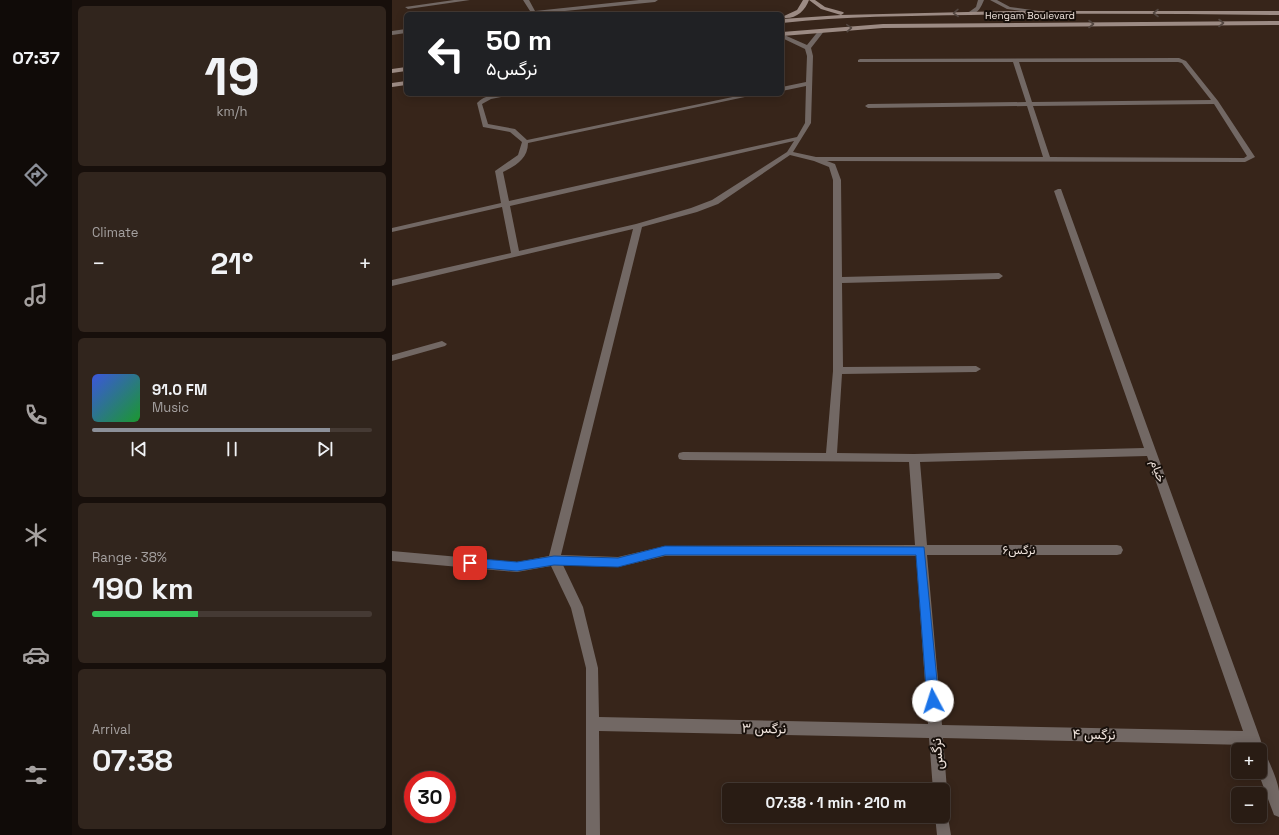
<!DOCTYPE html>
<html lang="en">
<head>
<meta charset="utf-8">
<style>
	body { margin:0; font-family:"Space Grotesk",Vazirmatn,sans-serif; background:#31251d; color:#f1f3f6; height:100vh; display:flex; flex-direction:column; font-size:15px; white-space:nowrap }
	* { box-sizing:border-box; margin:0 }
	p { font-size:13px; color:#a5a1a0 }
	.icon { flex:none; width:22px; height:22px; fill:none; stroke:currentColor; stroke-width:2; stroke-linecap:round; stroke-linejoin:round }
	.map { position:relative; flex:1; overflow:hidden }
	.details { display:flex; flex-direction:column; gap:6px; padding:6px; background:#170f0b; width:320px }
	.details>* { flex:none }
	.banner { position:absolute; left:12px; top:12px; width:380px; height:84px; border-radius:6px; box-shadow:0 2px 10px #0003,0 0 0 1px #453a34; background:#202124; color:#fff; overflow:hidden }
	.fabs { position:absolute; left:839px; top:743px; display:grid; gap:8px }
	.fabs a { display:grid; place-items:center; width:36px; height:36px; border-radius:6px; background:#291c14; box-shadow:0 2px 10px #0003,0 0 0 1px #453a34; font-size:20px }
	.speed { position:absolute; left:12px; top:771px; display:flex; gap:8px; font-size:20px; font-weight:700; text-align:center }
	.speed>* { display:grid; place-content:center; width:52px; height:52px; border-radius:50%; background:#291c14; box-shadow:0 2px 10px #0003,0 0 0 1px #453a34; line-height:1 }
	.speed .limit { border:6px solid #d22; background:#fff; color:#111 }
	.pin { position:absolute; display:grid; place-items:center; width:34px; height:34px; color:#fff; margin:-17px; border-radius:8px; box-shadow:0 2px 6px #0006 }
	.me { position:absolute; width:44px; margin:-22px; rotate:355deg; stroke-linejoin:round; filter:drop-shadow(0 0 3px #0008) }
	.turn { display:flex; align-items:center; gap:14px; height:84px; padding:0 16px; font-size:18px }
	.turn .icon { width:52px; height:52px; stroke-width:2.5 }
	.turn b { display:block; font-size:28px; line-height:34px }
	.big { font-size:30px; font-weight:700; line-height:1.1 }
	.details .tile { flex:1; display:flex; flex-direction:column; justify-content:center; gap:6px; min-width:0; padding:0 14px; border-radius:6px; background:#31251d }
	.details .dial { align-items:center; gap:0 }
	.dial b { font-size:52px; line-height:1 }
	.song { display:flex; align-items:center; gap:12px }
	.cover { width:48px; height:48px; border-radius:6px; background:linear-gradient(135deg,hsl(230 70% 55%),hsl(130 70% 35%)) }
	.played { height:4px; border-radius:2px; background:linear-gradient(90deg,#8c9099 85%,#453a34 85%) }
	.keys { display:flex; justify-content:space-around; direction:ltr }
	.heat { display:flex; justify-content:space-between; align-items:center; font-size:22px; direction:ltr }
	.charge { height:6px; border-radius:3px; background:linear-gradient(90deg,#34c759 38%,#453a34 0) }
	.trip { position:absolute; left:330px; top:783px; width:228px; height:40px; border-radius:6px; background:#291c14; box-shadow:0 2px 10px #0003,0 0 0 1px #453a34; font-weight:700; line-height:40px; text-align:center }
	main { display:flex; flex:1; min-height:0 }
	.menu { display:flex; flex-direction:column; width:72px; justify-content:space-around; align-items:center; background:#100b08; color:#a5a1a0 }
	.menu .icon { width:28px; height:28px }
	.menu .current { color:#8c9099 }
	.menu b { font-size:18px; color:#f1f3f6 }
	.map>svg:first-child { display:block }
	.lines { fill:none; stroke-linecap:round; stroke-linejoin:round }
	.street { fill:#726864; fill-rule:evenodd }
	.secondary { fill:#9c8b84; fill-rule:evenodd }
	.oneway { stroke:#534741 }
	.route { fill:#1a73e8; stroke:#114b97 }
	.labels { text-anchor:middle; dominant-baseline:central; stroke-width:4; stroke-linejoin:round; paint-order:stroke }
	.far-street-label { font-size:10px; fill:#eee2db; stroke:#18100b }
	.street-label { font-size:12px; fill:#eee2db; stroke:#18100b }
	.near-street-label { font-size:14px; fill:#eee2db; stroke:#18100b }
</style>
</head>
<body>
<main>
<nav class="menu">
<b>07:37</b>
<svg class="icon current" aria-label="directions" viewBox="0 0 24 24"><path d="M12 3l9 9-9 9-9-9zM9 14v-3h6M13 9l2 2-2 2"/></svg>
<svg class="icon" aria-label="music" viewBox="0 0 24 24"><path d="M9 18V5l10-2v13"/><circle cx="6" cy="18" r="3"/><circle cx="16" cy="16" r="3"/></svg>
<svg class="icon" aria-label="phone" viewBox="0 0 24 24"><path d="M5 4h4l2 5-3 2q2 4 5 5l2-3 5 2v4C11 20 4 13 5 4z"/></svg>
<svg class="icon" aria-label="climate" viewBox="0 0 24 24"><path d="M12 3v18M4 7l16 10M4 17L20 7"/></svg>
<svg class="icon" aria-label="car" viewBox="0 0 24 24"><path d="M5 17H2v-5l4-1 3-4h7l3 4 3 1v5h-3M9 17h6M6 11h13"/><circle cx="7" cy="17" r="2"/><circle cx="17" cy="17" r="2"/></svg>
<svg class="icon" aria-label="filters" viewBox="0 0 24 24"><path d="M4 7h16M4 17h16"/><circle cx="9" cy="7" r="2"/><circle cx="15" cy="17" r="2"/></svg>
</nav>
<section class="details">
<div class="tile dial"><b>19</b><p>km/h</p></div>
<div class="tile"><p>Climate</p>
<div class="heat"><a>−</a><b class="big">21°</b><a>+</a></div>
</div>
<div class="tile">
<div class="song"><i class="cover"></i><div><b>91.0 FM</b><p>Music</p></div></div>
<div class="played"></div>
<div class="keys"><svg class="icon" aria-label="previous" viewBox="0 0 24 24"><path d="M18 5L8 12l10 7zM5 5v14"/></svg><svg class="icon" aria-label="pause" viewBox="0 0 24 24"><path d="M8 5v14M16 5v14"/></svg><svg class="icon" aria-label="next" viewBox="0 0 24 24"><path d="M6 5l10 7-10 7zM19 5v14"/></svg></div>
</div>
<div class="tile"><p>Range · 38%</p><b class="big">190 km</b><div class="charge"></div></div>
<div class="tile"><p>Arrival</p><b class="big">07:38</b></div>
</section>
<div class="map">
<svg width="887" height="835" viewBox="0 0 887 835">
	<rect width="100%" height="100%" fill="#37251a"/>
	<g class="lines">
		<path class="street" d="M 62,0 L 78,0 L 16,9 L 13,7 Z
			M 131,0 L 137,0 L 143,11 L 247,0 L 266,0 L 263,2 L 143,14 L 124,14 L 138,11 Z
			M 586,0 L 592,0 C 589,7 586,15 577,14 L 577,12 L 584,7 Z
			M 598,0 L 605,0 L 618,7 L 654,12 L 651,14 L 615,9 Z
			M 14,29 L 14,33 L 0,35 L 0,31 Z
			M 428,29 L 433,30 L 419,48 L 421,56 L 419,123 L 401,152 L 424,157 L 651,157 L 635,106 L 476,108 L 473,106 L 476,104 L 634,102 L 621,62 L 466,62 L 466,60 L 468,59 L 787,58 L 794,61 L 826,101 L 863,157 L 853,162 L 435,161 L 443,164 L 449,180 L 450,277 L 607,273 L 611,276 L 607,279 L 450,283 L 451,367 L 584,366 L 589,369 L 584,372 L 450,374 L 445,453 L 522,454 L 752,448 L 662,191 L 666,189 L 669,189 L 868,738 C 872,754 885,775 887,791 C 887,800 887,809 887,817 L 882,815 L 866,772 L 868,772 L 868,750 L 858,750 L 856,745 L 551,738 L 555,790 L 551,796 L 551,790 L 541,790 L 537,738 L 207,731 L 208,835 L 194,835 L 194,668 L 179,608 L 159,566 L 125,572 L 0,561 L 0,551 L 125,562 L 157,556 L 241,229 L 0,286 L 0,280 L 119,253 L 110,207 L 0,232 L 0,228 L 109,203 L 103,171 L 126,155 L 130,142 L 118,132 L 91,127 L 85,103 C 94,93 111,94 124,94 L 99,99 L 90,104 L 96,124 L 123,129 L 135,140 L 355,94 L 367,94 L 136,143 C 136,159 123,166 111,172 L 117,201 L 405,137 L 413,123 L 414,86 L 390,91 L 390,87 L 414,82 L 415,56 L 413,49 L 390,38 L 390,34 L 415,45 ZM 627,62 L 786,62 L 790,63 L 819,100 L 640,102 ZM 822,104 L 855,156 L 852,158 L 658,157 L 641,106 ZM 402,141 L 395,152 L 320,200 L 299,208 L 244,224 L 127,251 L 118,206 ZM 398,155 L 422,161 L 437,167 L 441,180 L 441,371 L 434,453 L 291,452 L 287,453 L 286,456 L 287,459 L 291,460 L 517,462 L 523,545 L 273,546 L 226,557 L 169,555 L 250,227 L 305,212 L 326,204 ZM 755,456 L 851,731 L 550,725 L 535,555 L 725,555 L 729,554 L 731,550 L 729,546 L 725,545 L 535,545 L 528,462 ZM 273,556 L 524,556 L 536,724 L 207,717 L 206,668 L 191,607 L 171,565 L 226,567 Z
			M 50,341 L 55,344 L 53,346 L 0,361 L 0,355 Z
			M 551,809 L 555,811 L 559,835 L 545,835 L 543,816 L 551,816 Z"/>
		<path class="secondary" d="M 411,0 L 417,0 C 413,11 404,19 392,18 L 392,16 L 405,10 Z
			M 417,0 L 423,0 L 433,7 L 451,12 L 452,13 L 449,15 L 617,11 L 887,11 L 887,15 C 784,14 681,13 578,15 C 515,16 452,16 390,23 L 390,19 L 449,15 L 429,9 Z
			M 887,21 L 887,25 L 491,28 L 390,36 L 390,32 L 491,24 Z
			M 14,67 L 14,71 L 0,73 L 0,69 Z
			M 14,81 L 14,85 L 0,87 L 0,83 Z"/>
	</g>
	<defs><path id="oneway-chevron" d="M-2-3.5L2.5 0L-2 3.5" fill="none" stroke-width="1.6" stroke-linecap="round" stroke-linejoin="round"/></defs>
	<g class="oneway">
		<use href="#oneway-chevron" transform="translate(564 13) rotate(179)"/>
		<use href="#oneway-chevron" transform="translate(764 13) rotate(-180)"/>
		<use href="#oneway-chevron" transform="translate(829 23)"/>
		<use href="#oneway-chevron" transform="translate(699 24)"/>
		<use href="#oneway-chevron" transform="translate(457 28) rotate(-4)"/>
	</g>
	<path class="route" d="M 273,546 L 532,547 L 547,701 L 545,705 L 541,707 L 537,705 L 535,701 L 524,555 L 273,555 L 226,567 L 162,565 L 125,571 L 78,567 L 74,566 L 73,563 L 74,559 L 78,558 L 125,562 L 162,556 L 226,558 Z"/>
	<g class="labels">
		<g class="far-street-label">
			<text x="638" y="15">Hengam Boulevard</text>
		</g>
		<g class="street-label">
			<text transform="translate(766 471) rotate(70)">خیام</text>
			<text x="627" y="550">نرگس۶</text>
		</g>
		<g class="near-street-label">
			<text transform="translate(372 728) rotate(1)">نرگس ۳</text>
			<text transform="translate(702 734) rotate(1)">نرگس ۴</text>
			<text transform="translate(545 754) rotate(-95)">نرگس</text>
		</g>
	</g>
</svg>
<div class="fabs">
<a>+</a>
<a>−</a>
</div>
<div class="speed"><div class="limit">30</div></div>
<div class="pin" style="left:78px;top:563px;background:#d93025"><svg class="icon" aria-label="arrive" viewBox="0 0 24 24"><path d="M6 21V4h12l-3 4 3 4H6"/></svg></div>
<svg class="me" style="left:541px;top:701px" viewBox="-20 -20 40 40"><circle r="19" fill="#fff"/><path d="M0-13L10 11 0 6-10 11z" fill="#1a73e8"/></svg>
<div class="trip">07:38 · 1 min · 210 m</div>
<div class="banner">
<div class="turn"><svg class="icon" aria-label="left" viewBox="0 0 24 24"><path d="M17 20v-9H6M10 6l-5 5 5 5"/></svg><div><b>50 m</b>نرگس۵</div></div>
</div>
</div>
</main>
</body>
</html>
